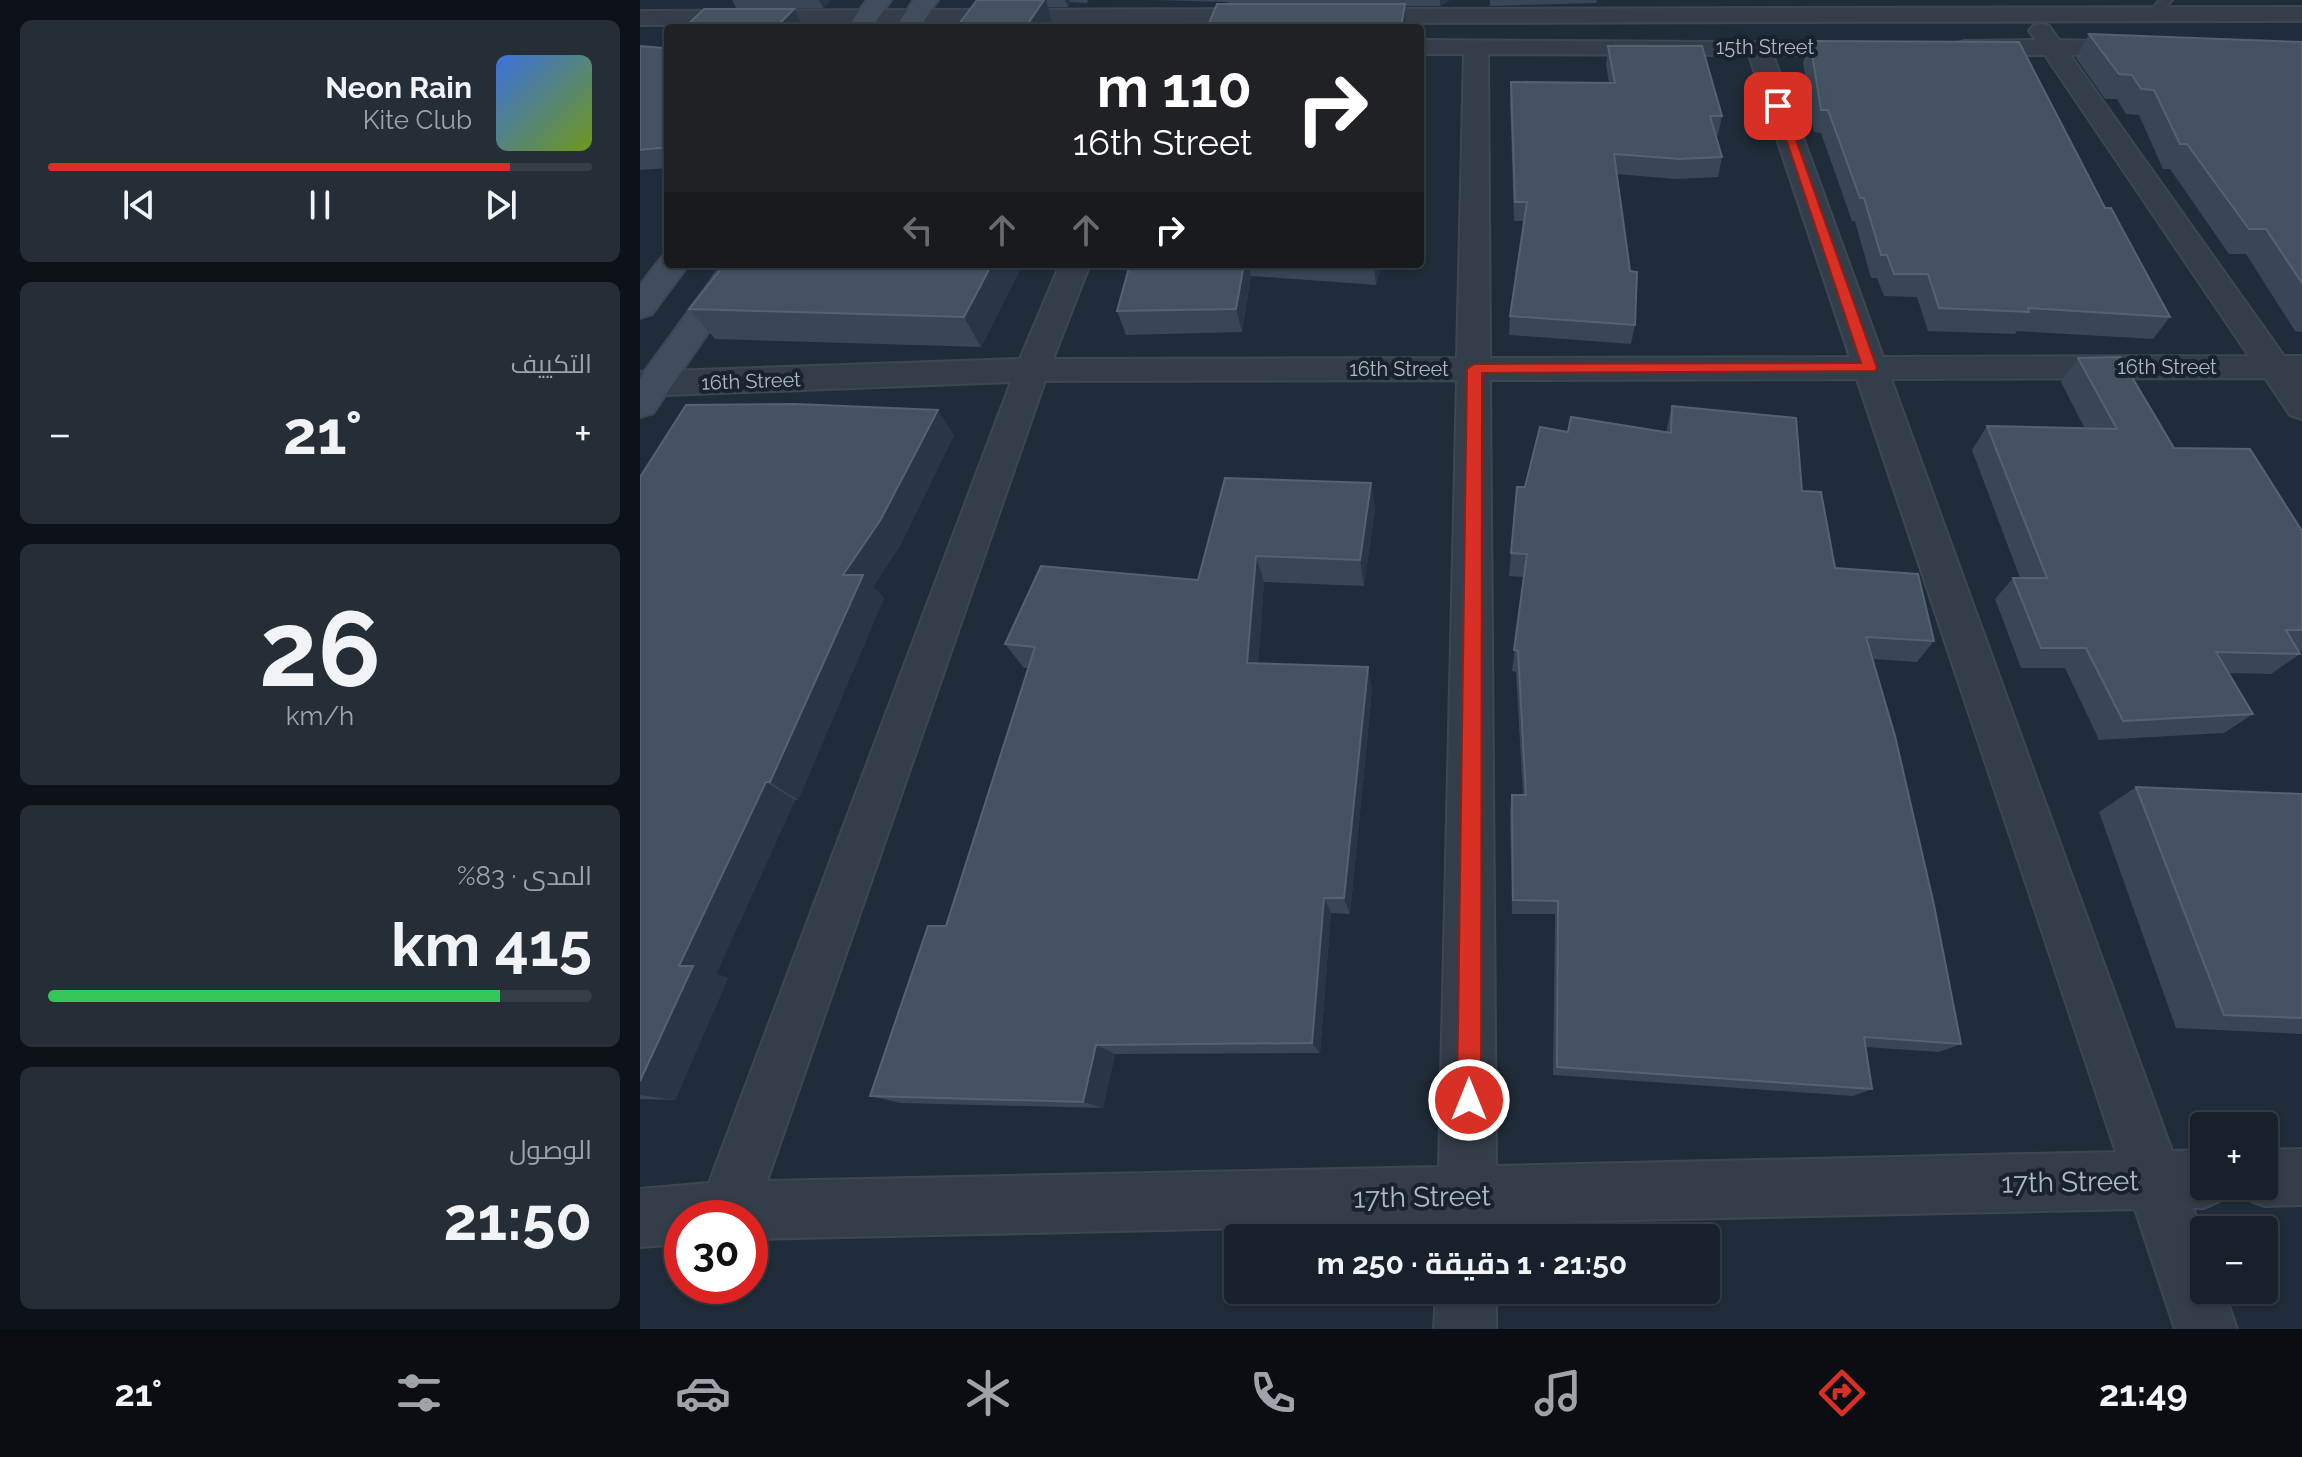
<!DOCTYPE html>
<html lang="ar">
<head>
<meta charset="utf-8">
<style>
	body { margin:0; font-family:Raleway,Cairo,sans-serif; background:#252e37; color:#f1f3f6; direction:rtl; height:100vh; display:flex; flex-direction:column; font-size:30px; white-space:nowrap }
	* { box-sizing:border-box; margin:0 }
	p { font-size:26px; color:#9fa3a9 }
	.icon { flex:none; width:44px; height:44px; fill:none; stroke:currentColor; stroke-width:2; stroke-linecap:round; stroke-linejoin:round }
	.map { position:relative; flex:1; overflow:hidden; direction:ltr }
	.drawer { display:flex; flex-direction:column; gap:20px; padding:20px; background:#0d1218; width:640px }
	.drawer>* { flex:none }
	.top-card { position:absolute; left:24px; top:24px; width:760px; height:244px; border-radius:8px; box-shadow:0 2px 6px #0004,0 0 0 2px #363e47; direction:rtl; background:#202124; color:#fff; overflow:hidden }
	.tools { position:absolute; left:1550px; top:1112px; display:grid; gap:16px }
	.tools a { display:grid; place-items:center; width:88px; height:88px; border-radius:8px; background:#18212b; box-shadow:0 2px 6px #0004,0 0 0 2px #363e47; font-size:40px }
	.speed { position:absolute; left:24px; top:1200px; display:flex; gap:16px; font-size:40px; font-weight:700; text-align:center }
	.speed>* { display:grid; place-content:center; width:104px; height:104px; border-radius:50%; background:#18212b; box-shadow:0 2px 6px #0004,0 0 0 2px #363e47; line-height:1 }
	.speed .limit { border:12px solid #d22; background:#fff; color:#111 }
	.pin { position:absolute; display:grid; place-items:center; width:68px; height:68px; color:#fff; margin:-34px; border-radius:16px; box-shadow:0 4px 12px #0006 }
	.me { position:absolute; width:88px; margin:-44px; rotate:0deg; stroke-linejoin:round; filter:drop-shadow(0 0 6px #0008) }
	.turn { display:flex; align-items:center; gap:28px; height:168px; padding:0 40px; font-size:36px }
	.turn .icon { width:104px; height:104px; stroke-width:2.5 }
	.turn b { display:block; font-size:56px; line-height:68px }
	.lanes { display:flex; align-items:center; height:76px; padding:0 40px; background:#0003; justify-content:center; gap:40px; direction:ltr }
	.lanes .off { opacity:.35 }
	.big { font-size:60px; font-weight:700; line-height:1.1 }
	.drawer .card { flex:1; display:flex; flex-direction:column; justify-content:center; gap:12px; min-width:0; padding:0 28px; border-radius:12px; background:#252e37 }
	.drawer .dial { align-items:center; gap:0 }
	.dial b { font-size:104px; line-height:1 }
	.song { display:flex; align-items:center; gap:24px }
	.cover { width:96px; height:96px; border-radius:12px; background:linear-gradient(135deg,hsl(220 70% 55%),hsl(80 70% 35%)) }
	.played { height:8px; border-radius:4px; background:linear-gradient(90deg,#d93025 85%,#363e47 85%) }
	.keys { display:flex; justify-content:space-around; direction:ltr }
	.heat { display:flex; justify-content:space-between; align-items:center; font-size:44px; direction:ltr }
	.charge { height:12px; border-radius:6px; background:linear-gradient(90deg,#34c759 83%,#363e47 0) }
	.trip { position:absolute; left:584px; top:1224px; width:496px; height:80px; border-radius:8px; background:#18212b; box-shadow:0 2px 6px #0004,0 0 0 2px #363e47; font-weight:700; line-height:80px; text-align:center; direction:rtl }
	.tabs { display:flex; height:128px; justify-content:space-around; align-items:center; background:#0a0d11; color:#9fa3a9 }
	.tabs .icon { width:56px; height:56px }
	.tabs .selected { color:#d93025 }
	.tabs b { font-size:36px; color:#f1f3f6 }
	main { display:flex; flex:1; min-height:0 }
	.map>svg:first-child { display:block }
	.lines { fill:none; stroke-linecap:round; stroke-linejoin:round }
	.lane-casing { stroke:#3d4753; stroke-width:4 }
	.street-casing { stroke:#3d4753; stroke-width:4 }
	.secondary-casing { stroke:#3d4753; stroke-width:4 }
	.lane { fill:#343e4a; fill-rule:evenodd }
	.street { fill:#343e4a; fill-rule:evenodd }
	.secondary { fill:#414d5d; fill-rule:evenodd }
	.wall { fill:#384656 }
	.shaded-wall { fill:#293646 }
	.building { fill:#455262; stroke:#556272; stroke-width:2 }
	.route { fill:#d93025; stroke:#8d1f18; stroke-width:2 }
	.labels { text-anchor:middle; dominant-baseline:central; stroke-width:8; stroke-linejoin:round; paint-order:stroke }
	.far-street-label { font-size:20px; fill:#aeb9c6; stroke:#19232e }
	.near-street-label { font-size:28px; fill:#aeb9c6; stroke:#19232e }
</style>
</head>
<body>
<main>
<div class="map">
<svg width="1662" height="1329" viewBox="0 0 1662 1329">
	<rect width="100%" height="100%" fill="#202c39"/>
	<g class="lines">
		<g class="lane-casing">
			<path id="lane" d="M 1520,0 L 1532,0 L 1518,17 L 1510,17 L 1508,14 Z"/>
		</g>
		<g class="street-casing">
			<path id="street" d="M 1662,7 L 1662,21 L 711,23 L 703,21 L 699,16 L 703,11 L 711,9 Z
				M 629,9 L 637,11 L 641,16 L 637,21 L 0,25 L 0,11 Z
				M 1401,24 L 1409,26 L 1419,40 L 1507,42 L 1511,47 L 1507,52 L 1499,54 L 1430,55 L 1644,356 L 1662,356 L 1662,419 L 1650,415 L 1625,378 L 1251,379 L 1532,1151 L 1564,1150 L 1564,1186 L 1590,1186 L 1584,1199 L 1564,1208 L 1553,1208 L 1564,1239 L 1564,1290 L 1583,1290 L 1597,1329 L 1535,1329 L 1495,1209 L 856,1223 L 856,1238 L 798,1238 L 798,1224 L 110,1239 L 110,1218 L 42,1218 L 42,1244 L 0,1247 L 0,1189 L 69,1183 L 371,382 L 0,396 L 0,372 L 380,359 L 420,264 L 450,264 L 413,359 L 817,358 L 824,54 L 780,54 L 780,40 L 1231,43 L 1235,48 L 1231,53 L 1223,55 L 1133,55 L 1243,357 L 1609,356 L 1405,55 L 1325,55 L 1317,53 L 1313,48 L 1317,43 L 1325,41 L 1396,40 L 1389,31 L 1393,26 ZM 848,54 L 1109,55 L 1210,357 L 850,358 ZM 1217,379 L 1476,1152 L 856,1166 L 850,380 ZM 817,380 L 799,1167 L 127,1181 L 405,381 Z
				M 1662,1149 L 1662,1205 L 1624,1206 L 1604,1198 L 1599,1186 L 1624,1186 L 1624,1150 Z
				M 796,1290 L 856,1290 L 856,1329 L 794,1329 Z"/>
		</g>
		<g class="secondary-casing">
			<path id="secondary" d="M 227,0 L 251,0 L 231,28 L 207,28 Z
				M 274,0 L 298,0 L 279,28 L 255,28 Z
				M 28,256 L 28,264 L 49,264 L 12,314 L 0,318 L 0,285 L 22,257 Z
				M 83,264 L 115,264 L 13,413 L 0,417 L 0,378 Z"/>
		</g>
		<use href="#lane" class="lane"/>
		<use href="#street" class="street"/>
		<use href="#secondary" class="secondary"/>
	</g>
	<path class="wall" d="M 92,0 L 191,0 L 183,8 L 96,8 Z
		M 337,0 L 448,0 L 447,3 L 431,2 L 428,7 L 408,7 L 415,27 Z
		M 513,0 L 810,0 L 800,6 L 766,6 L 589,4 L 588,2 Z
		M 850,0 L 957,0 L 956,3 L 850,6 Z
		M 1449,34 L 1662,42 L 1662,332 L 1655,331 L 1606,254 L 1589,254 L 1530,169 L 1523,169 L 1499,115 L 1486,114 L 1477,99 L 1465,99 L 1436,58 Z
		M 1170,41 L 1465,208 L 1530,317 L 1513,339 L 1377,331 L 1375,334 L 1288,331 L 1277,297 L 1244,296 L 1237,278 L 1231,278 L 1215,221 L 1212,221 L 1181,133 L 1174,132 L 1163,63 Z
		M 28,43 L 28,168 L 0,170 L 0,46 L 23,48 Z
		M 968,46 L 1082,116 L 1078,135 L 1076,135 L 1082,157 L 1078,177 L 1036,179 L 976,174 L 995,325 L 991,344 L 869,335 L 870,316 L 884,221 L 874,221 L 870,101 L 871,82 L 969,83 L 966,65 Z
		M 383,264 L 341,347 L 75,339 L 49,309 Z
		M 490,264 L 742,264 L 736,285 L 611,276 L 602,332 L 486,335 L 477,311 Z
		M 1438,358 L 1534,448 L 1662,531 L 1662,651 L 1658,651 L 1660,654 L 1631,674 L 1588,673 L 1613,714 L 1584,733 L 1459,740 L 1425,668 L 1381,668 L 1355,599 L 1373,578 L 1380,578 L 1332,450 L 1347,426 L 1445,429 L 1421,382 Z
		M 1032,406 L 1162,491 L 1195,568 L 1294,641 L 1277,662 L 1233,659 L 1321,1044 L 1299,1052 L 1225,1047 L 1232,1089 L 1213,1096 L 913,1075 L 915,914 L 872,914 L 870,812 L 872,795 L 883,795 L 876,672 L 872,671 L 884,577 L 869,576 L 871,553 L 885,487 L 928,432 L 1026,432 Z
		M 314,435 L 261,544 L 233,587 L 244,598 L 158,800 L 155,800 L 76,974 L 88,978 L 35,1100 L 0,1099 L 0,477 Z
		M 731,483 L 735,510 L 724,586 L 624,582 L 618,664 L 728,667 L 732,690 L 710,914 L 691,913 L 680,1053 L 475,1054 L 463,1108 L 261,1103 L 230,1096 L 306,926 L 389,668 L 384,668 L 365,644 L 558,580 Z
		M 1496,787 L 1662,794 L 1662,1034 L 1536,1028 L 1459,812 Z"/>
	<path class="shaded-wall" d="M 179,0 L 191,0 L 183,8 Z
		M 404,0 L 406,0 L 414,28 L 385,28 Z
		M 425,0 L 430,0 L 431,2 L 428,7 Z
		M 800,0 L 810,0 L 800,6 Z
		M 765,4 L 766,28 L 761,28 Z
		M 154,9 L 164,28 L 135,28 Z
		M 352,264 L 383,264 L 341,347 L 324,317 Z
		M 604,264 L 608,264 L 611,276 L 602,332 L 596,309 Z
		M 734,264 L 742,264 L 736,285 Z
		M 298,410 L 314,435 L 261,544 L 233,587 L 244,598 L 158,800 L 130,782 L 203,575 Z
		M 731,483 L 735,510 L 724,586 L 720,560 Z
		M 616,556 L 624,582 L 616,686 L 607,663 Z
		M 728,667 L 732,690 L 710,914 L 704,898 Z
		M 126,782 L 155,800 L 76,974 L 88,978 L 35,1100 L 0,1095 L 0,1081 L 39,966 Z
		M 684,898 L 691,913 L 680,1053 L 672,1043 Z
		M 456,1045 L 475,1054 L 463,1108 L 443,1102 Z"/>
	<path class="building" d="M 337,0 L 404,0 L 385,28 L 316,28 Z
		M 577,4 L 765,4 L 761,28 L 567,28 Z
		M 64,9 L 154,9 L 135,28 L 44,28 Z
		M 1449,34 L 1662,42 L 1662,283 L 1626,229 L 1609,229 L 1547,144 L 1540,144 L 1514,90 L 1501,89 L 1492,75 L 1479,74 Z
		M 1170,41 L 1379,42 L 1465,208 L 1471,208 L 1530,317 L 1388,308 L 1389,312 L 1299,308 L 1288,274 L 1254,274 L 1247,255 L 1241,255 L 1224,198 L 1220,198 L 1188,110 L 1181,110 Z
		M 28,43 L 28,147 L 0,150 L 0,46 L 23,48 Z
		M 968,46 L 1062,46 L 1082,116 L 1070,116 L 1082,157 L 1040,159 L 974,154 L 990,271 L 997,272 L 995,325 L 870,316 L 887,202 L 875,202 L 871,82 L 975,83 Z
		M 85,264 L 352,264 L 324,317 L 49,309 Z
		M 490,264 L 604,264 L 596,309 L 477,311 Z
		M 1480,357 L 1534,448 L 1610,449 L 1662,531 L 1662,630 L 1646,630 L 1660,654 L 1576,652 L 1613,714 L 1483,721 L 1446,648 L 1401,648 L 1373,578 L 1407,578 L 1347,426 L 1477,429 L 1438,358 Z
		M 155,404 L 298,410 L 241,519 L 203,575 L 223,575 L 130,782 L 126,782 L 39,966 L 53,966 L 0,1081 L 0,477 L 46,405 Z
		M 1032,406 L 1156,418 L 1162,491 L 1181,492 L 1195,568 L 1278,574 L 1294,641 L 1226,637 L 1255,736 L 1294,905 L 1321,1044 L 1224,1037 L 1232,1089 L 917,1067 L 918,901 L 873,900 L 872,795 L 886,795 L 878,651 L 874,650 L 887,554 L 871,553 L 877,487 L 885,487 L 900,427 L 928,432 L 931,417 L 1031,433 Z
		M 585,478 L 731,483 L 720,560 L 616,556 L 607,663 L 728,667 L 704,898 L 684,898 L 672,1043 L 456,1045 L 443,1102 L 230,1096 L 288,926 L 306,926 L 395,647 L 365,644 L 401,566 L 558,580 Z
		M 1496,787 L 1662,794 L 1662,1018 L 1584,1015 Z"/>
	<path class="route" d="M 1134,103 L 1144,106 L 1237,368 L 1235,371 L 842,373 L 841,1100 L 837,1109 L 829,1112 L 821,1109 L 817,1100 L 827,369 L 834,364 L 1221,363 Z"/>
	<g class="labels">
		<g class="far-street-label">
			<text x="1125" y="47">15th Street</text>
			<text x="1527" y="367">16th Street</text>
			<text x="759" y="369">16th Street</text>
			<text transform="translate(111 381) rotate(-2)">16th Street</text>
		</g>
		<g class="near-street-label">
			<text transform="translate(1430 1182) rotate(-1)">17th Street</text>
			<text transform="translate(782 1197) rotate(-1)">17th Street</text>
		</g>
	</g>
</svg>
<div class="tools">
<a>+</a>
<a>−</a>
</div>
<div class="speed"><div class="limit">30</div></div>
<div class="pin" style="left:1138px;top:106px;background:#d93025"><svg class="icon" aria-label="arrive" viewBox="0 0 24 24"><path d="M6 21V4h12l-3 4 3 4H6"/></svg></div>
<svg class="me" style="left:829px;top:1100px" viewBox="-20 -20 40 40"><circle r="17" fill="#d93025" stroke="#fff" stroke-width="3"/><path d="M0-11L8 9 0 5-8 9z" fill="#fff"/></svg>
<div class="trip">21:50 · 1 دقيقة · 250 m</div>
<div class="top-card">
<div class="turn"><svg class="icon" aria-label="right" viewBox="0 0 24 24"><path d="M7 20v-9h11M14 6l5 5-5 5"/></svg><div><b>110 m</b>16th Street</div></div>
<div class="lanes"><svg class="icon off" aria-label="left" viewBox="0 0 24 24"><path d="M17 20v-9H6M10 6l-5 5 5 5"/></svg><svg class="icon off" aria-label="ahead" viewBox="0 0 24 24"><path d="M12 20V5M6 11l6-6 6 6"/></svg><svg class="icon off" aria-label="ahead" viewBox="0 0 24 24"><path d="M12 20V5M6 11l6-6 6 6"/></svg><svg class="icon" aria-label="right" viewBox="0 0 24 24"><path d="M7 20v-9h11M14 6l5 5-5 5"/></svg></div>
</div>
</div>
<section class="drawer">
<div class="card">
<div class="song"><i class="cover"></i><div><b>Neon Rain</b><p>Kite Club</p></div></div>
<div class="played"></div>
<div class="keys"><svg class="icon" aria-label="previous" viewBox="0 0 24 24"><path d="M18 5L8 12l10 7zM5 5v14"/></svg><svg class="icon" aria-label="pause" viewBox="0 0 24 24"><path d="M8 5v14M16 5v14"/></svg><svg class="icon" aria-label="next" viewBox="0 0 24 24"><path d="M6 5l10 7-10 7zM19 5v14"/></svg></div>
</div>
<div class="card"><p>التكييف</p>
<div class="heat"><a>−</a><b class="big">21°</b><a>+</a></div>
</div>
<div class="card dial"><b>26</b><p>km/h</p></div>
<div class="card"><p>المدى · 83%</p><b class="big">415 km</b><div class="charge"></div></div>
<div class="card"><p>الوصول</p><b class="big">21:50</b></div>
</section>
</main>
<nav class="tabs">
<b>21:49</b>
<svg class="icon selected" aria-label="directions" viewBox="0 0 24 24"><path d="M12 3l9 9-9 9-9-9zM9 14v-3h6M13 9l2 2-2 2"/></svg>
<svg class="icon" aria-label="music" viewBox="0 0 24 24"><path d="M9 18V5l10-2v13"/><circle cx="6" cy="18" r="3"/><circle cx="16" cy="16" r="3"/></svg>
<svg class="icon" aria-label="phone" viewBox="0 0 24 24"><path d="M5 4h4l2 5-3 2q2 4 5 5l2-3 5 2v4C11 20 4 13 5 4z"/></svg>
<svg class="icon" aria-label="climate" viewBox="0 0 24 24"><path d="M12 3v18M4 7l16 10M4 17L20 7"/></svg>
<svg class="icon" aria-label="car" viewBox="0 0 24 24"><path d="M5 17H2v-5l4-1 3-4h7l3 4 3 1v5h-3M9 17h6M6 11h13"/><circle cx="7" cy="17" r="2"/><circle cx="17" cy="17" r="2"/></svg>
<svg class="icon" aria-label="filters" viewBox="0 0 24 24"><path d="M4 7h16M4 17h16"/><circle cx="9" cy="7" r="2"/><circle cx="15" cy="17" r="2"/></svg>
<b>21°</b>
</nav>
</body>
</html>
